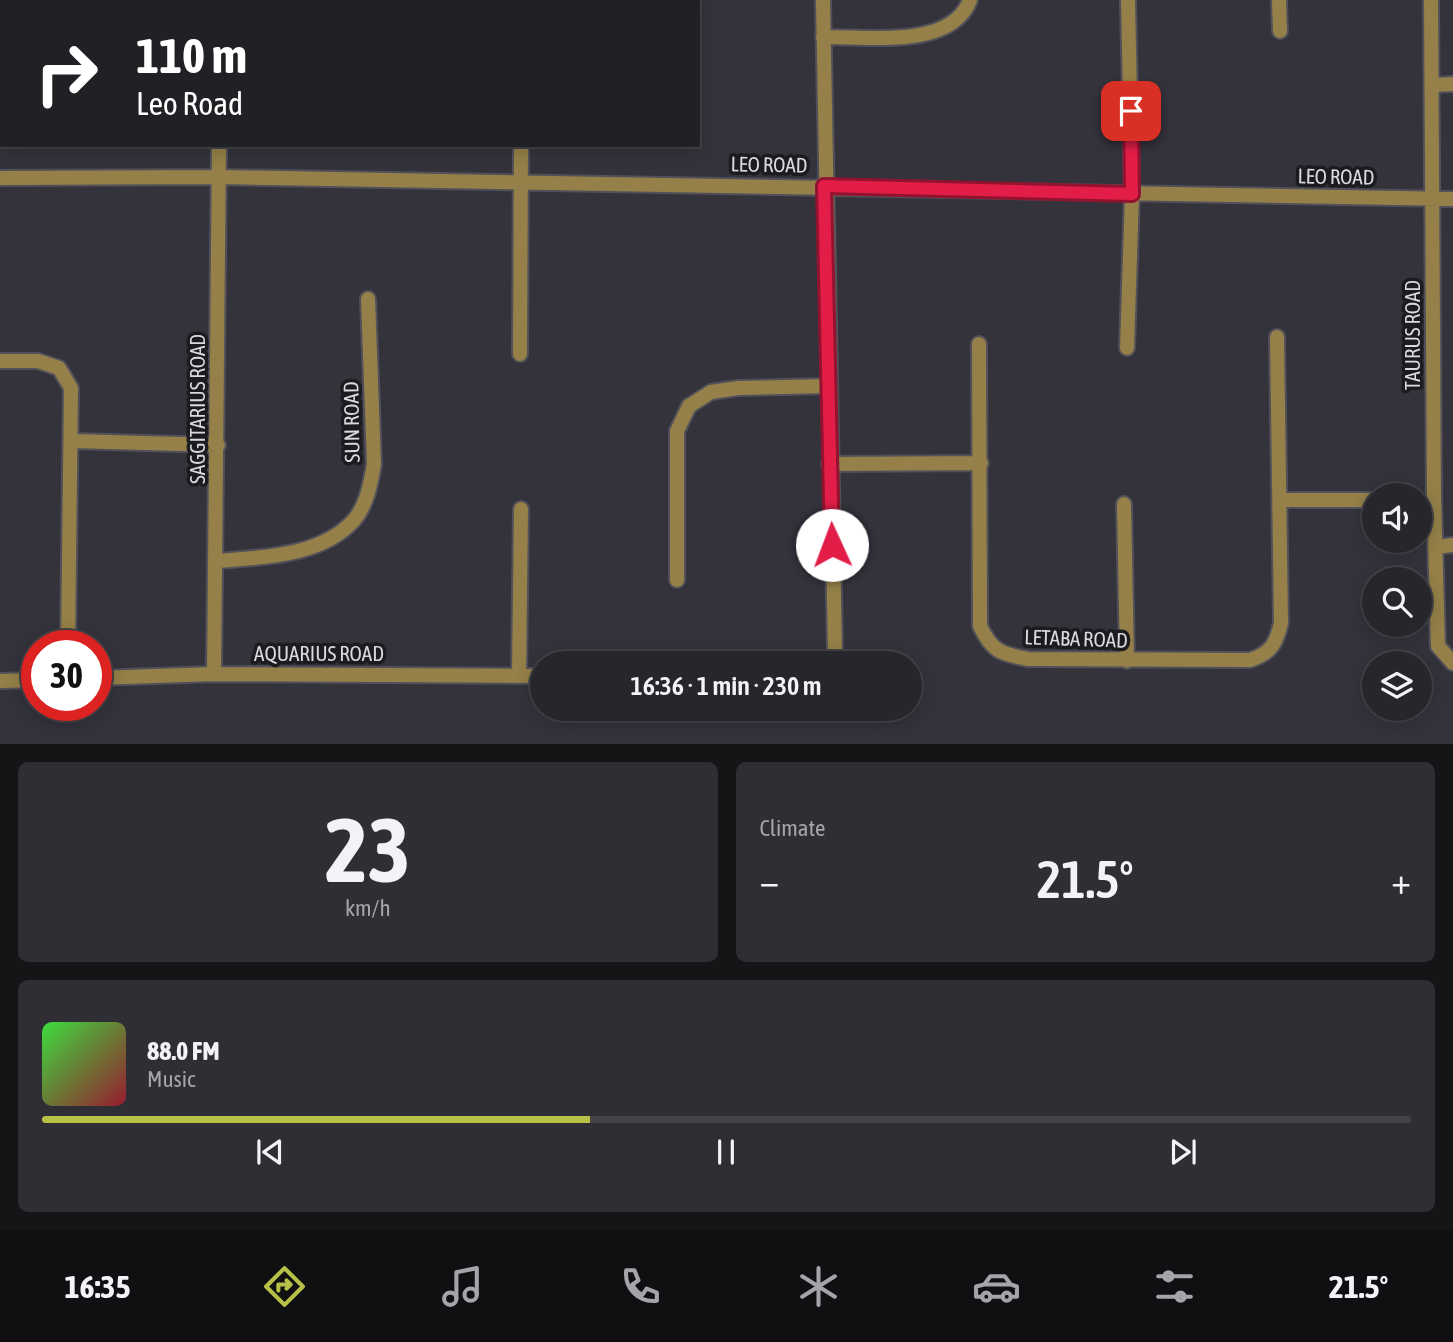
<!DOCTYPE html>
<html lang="en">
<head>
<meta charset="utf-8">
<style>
	body { margin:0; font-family:"Asap Condensed",sans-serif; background:#2f2e34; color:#f1f3f6; height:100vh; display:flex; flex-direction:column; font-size:26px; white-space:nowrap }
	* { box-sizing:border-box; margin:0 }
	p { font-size:23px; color:#a4a5a9 }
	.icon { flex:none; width:38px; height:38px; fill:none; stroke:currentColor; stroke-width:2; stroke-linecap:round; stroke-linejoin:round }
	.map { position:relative; height:744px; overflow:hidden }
	.details { display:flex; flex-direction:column; gap:18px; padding:18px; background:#151518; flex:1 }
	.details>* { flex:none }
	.hud { position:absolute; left:0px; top:0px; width:700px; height:147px; box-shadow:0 4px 18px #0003,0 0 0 2px #434348; background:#202124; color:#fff; overflow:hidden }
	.controls { position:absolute; left:1362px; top:483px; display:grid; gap:14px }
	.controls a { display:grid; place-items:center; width:70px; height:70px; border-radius:50%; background:#27262c; box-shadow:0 4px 18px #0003,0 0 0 2px #434348; font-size:35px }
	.speed { position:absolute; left:21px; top:630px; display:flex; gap:14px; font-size:35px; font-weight:700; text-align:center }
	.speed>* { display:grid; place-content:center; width:91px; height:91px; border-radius:50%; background:#27262c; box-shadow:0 4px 18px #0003,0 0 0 2px #434348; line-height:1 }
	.speed .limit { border:10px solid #d22; background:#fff; color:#111 }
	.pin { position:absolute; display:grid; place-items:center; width:60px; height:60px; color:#fff; margin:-30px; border-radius:14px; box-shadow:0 4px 10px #0006 }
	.me { position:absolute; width:77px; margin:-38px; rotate:358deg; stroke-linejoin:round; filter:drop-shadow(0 0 5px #0008) }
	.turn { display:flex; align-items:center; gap:24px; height:147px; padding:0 21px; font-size:32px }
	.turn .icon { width:91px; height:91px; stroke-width:2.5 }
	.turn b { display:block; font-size:49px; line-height:60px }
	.big { font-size:52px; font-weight:600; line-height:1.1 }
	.details .card { flex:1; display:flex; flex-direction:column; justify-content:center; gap:10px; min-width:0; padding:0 24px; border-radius:10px; background:#2f2e34 }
	.details .dial { align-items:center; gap:0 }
	.dial b { font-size:91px; line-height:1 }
	.song { display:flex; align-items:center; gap:21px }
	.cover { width:84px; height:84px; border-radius:10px; background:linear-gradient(135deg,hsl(120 70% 55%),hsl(350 70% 35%)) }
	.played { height:7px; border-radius:4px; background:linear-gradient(90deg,#b8c147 40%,#434348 40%) }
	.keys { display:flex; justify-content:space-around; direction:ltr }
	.heat { display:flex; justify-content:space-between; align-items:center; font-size:38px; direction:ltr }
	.details .tiles { flex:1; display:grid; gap:18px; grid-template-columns:1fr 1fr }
	.card:last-child { grid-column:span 2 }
	.trip { position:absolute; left:530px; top:651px; width:392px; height:70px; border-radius:35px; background:#27262c; box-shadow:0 4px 18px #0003,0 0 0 2px #434348; font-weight:600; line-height:70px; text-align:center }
	.menu { display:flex; height:112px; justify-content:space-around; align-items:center; background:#100f12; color:#a4a5a9 }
	.menu .icon { width:49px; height:49px }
	.menu .current { color:#b8c147 }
	.menu b { font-size:32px; color:#f1f3f6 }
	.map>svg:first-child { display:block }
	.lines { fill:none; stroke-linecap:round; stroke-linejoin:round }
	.street-casing { stroke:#525059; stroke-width:18 }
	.street { stroke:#948048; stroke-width:14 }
	.route-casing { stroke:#92132f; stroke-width:18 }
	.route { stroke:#e11d48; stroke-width:12 }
	.labels { text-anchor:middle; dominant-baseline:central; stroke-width:7; stroke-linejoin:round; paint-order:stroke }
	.street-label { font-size:21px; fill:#dad9df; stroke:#1c1b1f }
</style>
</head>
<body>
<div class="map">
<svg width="1453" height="744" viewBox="0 0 1453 744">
	<rect width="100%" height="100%" fill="#34323b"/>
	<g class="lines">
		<g class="street-casing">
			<path id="street" d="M 515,0 L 515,2
				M 823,0 L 835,653 L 831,663
				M 1279,0 L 1280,31
				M 1431,0 L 1434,499 L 1438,646 L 1453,663
				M 219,2 L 219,0
				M 358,2 L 359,0
				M 667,2 L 667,0
				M 823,37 C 867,36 951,50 970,0
				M 1433,85 L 1453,84
				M 0,178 L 219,177 L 1453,199
				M 979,344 L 980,626 C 992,651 1000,654 1028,659 L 1250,660 C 1271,653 1276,644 1281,623 L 1277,337
				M 1127,348 L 1132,194 L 1128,0
				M 520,354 L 521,145
				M 0,361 L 38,361 L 59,368 L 71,388 L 68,646
				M 72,441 L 218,445
				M 829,464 L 981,463
				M 1280,500 L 1374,500
				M 1124,504 L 1127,661
				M 1435,547 L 1453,545
				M 217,561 C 262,557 321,557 354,520 C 367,505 371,482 374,464 L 368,299
				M 677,580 L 677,431 L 689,406 L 711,392 L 738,388 L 828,386
				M 214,674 L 219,145
				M 519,676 L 521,509
				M 96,678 L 214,674 L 542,676
				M 0,681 L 37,680"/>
		</g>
		<use href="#street" class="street"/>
	</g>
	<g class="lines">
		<g class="route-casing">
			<path id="route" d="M 832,545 L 824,186 L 1132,194 L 1131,111"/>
		</g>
		<use href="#route" class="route"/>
	</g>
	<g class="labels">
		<g class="street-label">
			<text transform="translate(769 164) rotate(1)">LEO ROAD</text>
			<text transform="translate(1336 176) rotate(1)">LEO ROAD</text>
			<text transform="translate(1412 335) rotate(-90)">TAURUS ROAD</text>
			<text transform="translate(197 409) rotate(-90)">SAGGITARIUS ROAD</text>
			<text transform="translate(351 422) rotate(-91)">SUN ROAD</text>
			<text transform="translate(1076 638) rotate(2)">LETABA ROAD</text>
			<text x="319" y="653">AQUARIUS ROAD</text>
		</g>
	</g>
</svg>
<div class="controls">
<a><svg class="icon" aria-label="sound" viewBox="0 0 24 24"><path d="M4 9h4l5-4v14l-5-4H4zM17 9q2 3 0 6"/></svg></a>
<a><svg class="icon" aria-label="search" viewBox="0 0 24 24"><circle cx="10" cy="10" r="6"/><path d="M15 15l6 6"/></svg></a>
<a><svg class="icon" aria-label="layers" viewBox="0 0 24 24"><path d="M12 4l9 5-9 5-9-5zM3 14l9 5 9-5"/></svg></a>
</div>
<div class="speed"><div class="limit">30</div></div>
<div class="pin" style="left:1131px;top:111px;background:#d93025"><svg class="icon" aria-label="arrive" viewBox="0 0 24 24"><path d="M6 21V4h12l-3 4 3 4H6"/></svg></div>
<svg class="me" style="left:832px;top:545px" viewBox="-20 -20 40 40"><circle r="19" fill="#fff"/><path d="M0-13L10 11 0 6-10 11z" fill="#e11d48"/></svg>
<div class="trip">16:36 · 1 min · 230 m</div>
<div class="hud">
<div class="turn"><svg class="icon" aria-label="right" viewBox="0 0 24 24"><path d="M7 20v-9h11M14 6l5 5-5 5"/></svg><div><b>110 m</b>Leo Road</div></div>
</div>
</div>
<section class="details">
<div class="tiles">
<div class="card dial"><b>23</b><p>km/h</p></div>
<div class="card"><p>Climate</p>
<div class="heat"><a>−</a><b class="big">21.5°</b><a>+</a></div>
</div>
<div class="card">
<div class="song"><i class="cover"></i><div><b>88.0 FM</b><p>Music</p></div></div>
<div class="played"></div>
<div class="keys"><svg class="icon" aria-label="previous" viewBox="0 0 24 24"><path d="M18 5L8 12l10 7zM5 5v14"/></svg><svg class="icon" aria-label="pause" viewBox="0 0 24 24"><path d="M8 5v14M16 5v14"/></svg><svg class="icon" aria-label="next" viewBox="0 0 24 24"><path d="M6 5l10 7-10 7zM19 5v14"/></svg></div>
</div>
</div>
</section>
<nav class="menu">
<b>16:35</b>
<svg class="icon current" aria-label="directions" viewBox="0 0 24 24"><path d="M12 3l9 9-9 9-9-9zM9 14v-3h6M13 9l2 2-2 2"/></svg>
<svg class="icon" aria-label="music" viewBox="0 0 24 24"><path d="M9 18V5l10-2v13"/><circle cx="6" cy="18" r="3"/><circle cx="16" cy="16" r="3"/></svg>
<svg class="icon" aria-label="phone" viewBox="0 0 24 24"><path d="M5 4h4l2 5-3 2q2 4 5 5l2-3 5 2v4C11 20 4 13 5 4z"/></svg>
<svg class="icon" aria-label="climate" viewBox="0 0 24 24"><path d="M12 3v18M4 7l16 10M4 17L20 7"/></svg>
<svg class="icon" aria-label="car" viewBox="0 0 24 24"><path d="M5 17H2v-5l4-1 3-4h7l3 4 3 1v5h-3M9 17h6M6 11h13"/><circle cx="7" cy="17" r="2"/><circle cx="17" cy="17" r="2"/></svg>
<svg class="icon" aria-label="filters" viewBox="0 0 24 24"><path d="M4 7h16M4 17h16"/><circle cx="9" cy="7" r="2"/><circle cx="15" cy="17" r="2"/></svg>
<b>21.5°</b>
</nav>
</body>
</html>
